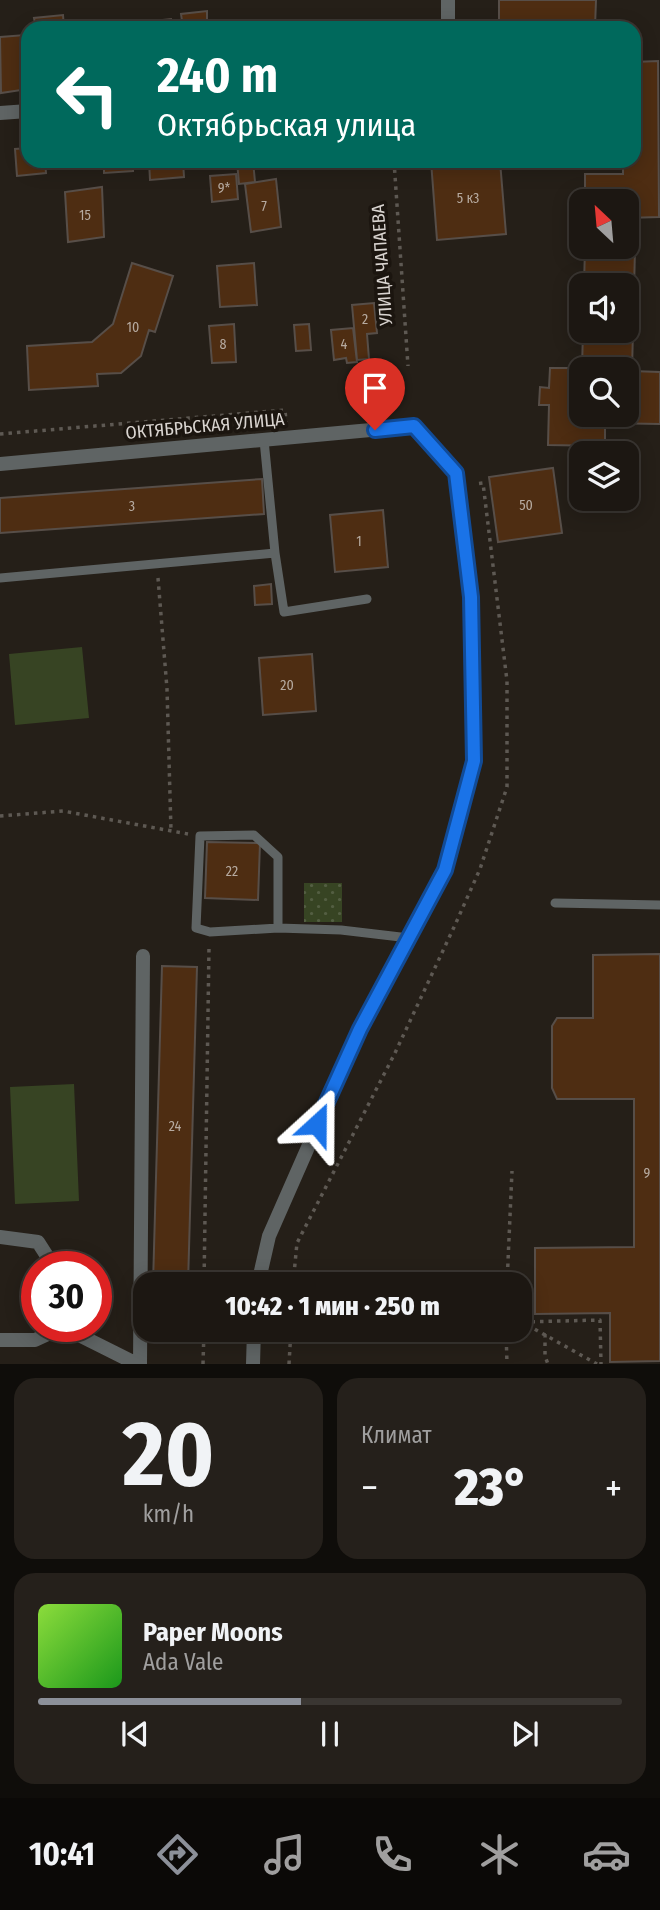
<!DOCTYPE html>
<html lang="ru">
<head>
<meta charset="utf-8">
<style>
	body { margin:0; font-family:"Fira Sans Condensed",sans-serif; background:#25201b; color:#f1f3f6; height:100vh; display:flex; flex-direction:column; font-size:26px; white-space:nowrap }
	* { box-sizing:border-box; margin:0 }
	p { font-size:23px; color:#a09f9f }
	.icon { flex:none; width:38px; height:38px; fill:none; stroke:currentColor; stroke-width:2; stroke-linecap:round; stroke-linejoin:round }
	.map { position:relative; height:1364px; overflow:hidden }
	.drawer { display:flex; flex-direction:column; gap:14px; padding:14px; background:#0f0d0a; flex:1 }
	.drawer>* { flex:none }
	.top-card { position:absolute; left:21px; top:21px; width:620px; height:147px; border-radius:21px; box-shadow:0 4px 18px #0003,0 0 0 2px #3a3632; background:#00695c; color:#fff; overflow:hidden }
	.needle { width:46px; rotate:334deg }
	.buttons { position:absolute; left:569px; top:189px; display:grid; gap:14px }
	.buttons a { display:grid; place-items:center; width:70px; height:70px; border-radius:14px; background:#1c1712; box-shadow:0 4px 18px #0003,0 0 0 2px #3a3632; font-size:35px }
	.speed { position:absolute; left:21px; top:1251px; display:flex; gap:14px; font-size:35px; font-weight:700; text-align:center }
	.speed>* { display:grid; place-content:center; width:91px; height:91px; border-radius:50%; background:#1c1712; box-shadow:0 4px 18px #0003,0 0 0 2px #3a3632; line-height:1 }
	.speed .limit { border:10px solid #d22; background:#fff; color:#111 }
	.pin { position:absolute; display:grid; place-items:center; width:60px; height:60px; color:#fff; margin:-72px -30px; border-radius:50% 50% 50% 0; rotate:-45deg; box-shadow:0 0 7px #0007 }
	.pin .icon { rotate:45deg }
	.me { position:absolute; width:77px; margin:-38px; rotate:24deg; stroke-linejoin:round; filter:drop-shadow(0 0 5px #0008) }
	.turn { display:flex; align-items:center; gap:24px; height:147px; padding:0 21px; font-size:32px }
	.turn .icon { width:91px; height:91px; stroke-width:2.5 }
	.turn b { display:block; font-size:49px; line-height:60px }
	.big { font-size:52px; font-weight:800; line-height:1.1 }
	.drawer .widget { flex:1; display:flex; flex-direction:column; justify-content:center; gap:10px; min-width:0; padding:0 24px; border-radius:21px; background:#25201b }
	.drawer .dial { align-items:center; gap:0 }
	.dial b { font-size:91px; line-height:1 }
	.song { display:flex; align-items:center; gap:21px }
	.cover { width:84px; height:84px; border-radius:10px; background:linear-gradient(135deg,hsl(90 70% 55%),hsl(120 70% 35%)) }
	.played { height:7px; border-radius:4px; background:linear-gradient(90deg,#8c9099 45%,#3a3632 45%) }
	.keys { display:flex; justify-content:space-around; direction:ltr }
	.heat { display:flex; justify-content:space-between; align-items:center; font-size:38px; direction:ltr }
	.drawer .tiles { flex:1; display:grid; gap:14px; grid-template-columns:1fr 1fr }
	.widget:last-child { grid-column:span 2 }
	.trip { position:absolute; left:133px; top:1272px; width:399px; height:70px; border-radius:21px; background:#1c1712; box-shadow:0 4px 18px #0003,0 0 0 2px #3a3632; font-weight:800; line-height:70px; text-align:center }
	.dock { display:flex; height:112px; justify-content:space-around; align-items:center; background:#0b0907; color:#a09f9f }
	.dock .icon { width:49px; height:49px }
	.dock .active { color:#8c9099 }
	.dock b { font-size:32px; color:#f1f3f6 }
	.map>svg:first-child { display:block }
	.grass { fill:url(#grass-dots) }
	.garden { fill:#374423 }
	.building { fill:#4e2d12; stroke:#574e48; stroke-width:2; fill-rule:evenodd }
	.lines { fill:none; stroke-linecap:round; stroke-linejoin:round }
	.path { stroke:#5e5953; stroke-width:3.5; stroke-dasharray:3.5 5; stroke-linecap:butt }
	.lane { stroke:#5f6464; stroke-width:9 }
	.street { stroke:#5f6464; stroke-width:14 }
	.route-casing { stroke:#114b97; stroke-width:18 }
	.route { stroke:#1a73e8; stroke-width:12 }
	.labels { text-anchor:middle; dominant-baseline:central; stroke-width:7; stroke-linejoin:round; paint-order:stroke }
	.number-label { font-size:14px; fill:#b6aaa0 }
	.street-label { font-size:18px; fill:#d9d4d0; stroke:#1b150f }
</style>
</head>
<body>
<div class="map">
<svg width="660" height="1364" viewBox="0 0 660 1364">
	<defs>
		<pattern id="grass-dots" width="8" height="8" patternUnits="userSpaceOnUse" patternTransform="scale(1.75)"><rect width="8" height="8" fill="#374423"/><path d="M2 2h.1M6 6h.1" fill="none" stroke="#535e42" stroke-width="1.8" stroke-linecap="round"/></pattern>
	</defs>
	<rect width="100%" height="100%" fill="#251f18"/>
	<path class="grass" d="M 304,883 L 342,883 L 342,922 L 304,922 Z"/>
	<path class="garden" d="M 82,647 L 89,718 L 15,725 L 9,654 Z
		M 74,1084 L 79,1201 L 15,1204 L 10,1087 Z"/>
	<path class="building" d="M 499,0 L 596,0 L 595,27 L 499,25 Z
		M 207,11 L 207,28 L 183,28 L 181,14 Z
		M 63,15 L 64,28 L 36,28 L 34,18 Z
		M 171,19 L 172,28 L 145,28 L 144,22 Z
		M 25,35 L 28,89 L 1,93 L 0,37 Z
		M 658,61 L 659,217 L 626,218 L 626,201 L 585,201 L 585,174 L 623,174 L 623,161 L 634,161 L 634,62 Z
		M 28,148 L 28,161 L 45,161 L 46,173 L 17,176 L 15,149 Z
		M 60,161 L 79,161 L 80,167 L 60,168 Z
		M 104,161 L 133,161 L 133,171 L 104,173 Z
		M 149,161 L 183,161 L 184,177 L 150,180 Z
		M 237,161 L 253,161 L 255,182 L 239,184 Z
		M 431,161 L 500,161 L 506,234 L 437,240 Z
		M 236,174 L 238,199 L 212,202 L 210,176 Z
		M 276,179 L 281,227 L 251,232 L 245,184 Z
		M 102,187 L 104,237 L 68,242 L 65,192 Z
		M 585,248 L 635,249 L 632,371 L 660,372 L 660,424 L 605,423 L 605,446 L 548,445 L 549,405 L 539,405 L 540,387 L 549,388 L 550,368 L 582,368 L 583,331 L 626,331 L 626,285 L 584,285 ZM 581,369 L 626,369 L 626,415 L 581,415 Z
		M 132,263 L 173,276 L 155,332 L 149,330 L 141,356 L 121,373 L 97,374 L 98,386 L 29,390 L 27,346 L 92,342 L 113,324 Z
		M 254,263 L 257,305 L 220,307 L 217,266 Z
		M 374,303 L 377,333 L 367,334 L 369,359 L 357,360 L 352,305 Z
		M 234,324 L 236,362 L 212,363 L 209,326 Z
		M 309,324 L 311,350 L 296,351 L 294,325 Z
		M 353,328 L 357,362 L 347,363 L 346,358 L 334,360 L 331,330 Z
		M 553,468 L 562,533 L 498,542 L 489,477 Z
		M 262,479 L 264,514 L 0,533 L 0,498 Z
		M 383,510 L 388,567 L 335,572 L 330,515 Z
		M 271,584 L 272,604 L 255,605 L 254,586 Z
		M 312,654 L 316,711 L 263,715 L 259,658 Z
		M 207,842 L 260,843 L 258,900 L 205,898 Z
		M 660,954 L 660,1361 L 610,1362 L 610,1313 L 535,1314 L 535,1248 L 634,1247 L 634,1099 L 557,1099 L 552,1088 L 552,1026 L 557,1018 L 593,1018 L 593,955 Z
		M 162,966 L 197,967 L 188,1284 L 153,1284 Z"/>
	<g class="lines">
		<path class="path" d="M 394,161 L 408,366
			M 0,434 L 285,410 L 286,422
			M 158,578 L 167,689 L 171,831
			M 0,816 L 63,811 L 188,834
			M 204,1284 L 209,947
			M 293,1284 L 297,1243 L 395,1053 L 455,925 L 480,869 L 507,787 L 507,681 L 483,483 L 475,484
			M 507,1284 L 512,1171
			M 520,1321 L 597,1364
			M 523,1322 L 600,1320 L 601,1364
			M 506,1330 L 507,1364
			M 545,1334 L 545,1356 L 548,1364
			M 203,1364 L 204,1330
			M 289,1364 L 291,1330"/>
		<path class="lane" d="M 275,553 L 284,612 L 367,599
			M 0,578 L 275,553 L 264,440
			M 254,835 L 278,857 L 278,928 L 210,932 L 196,928 L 200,836 Z
			M 555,903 L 660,905
			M 278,928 L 341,930 L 409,938"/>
		<path class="street" d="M 448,0 L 448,28
			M 0,113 L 28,111
			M 0,464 L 414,426 L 456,473 L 472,597 L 474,761 L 445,871 L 360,1029 L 269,1236 L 258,1284
			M 0,1237 L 38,1242 L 54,1267
			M 61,1326 L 137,1364
			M 0,1340 L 35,1340 L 61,1328
			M 140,1364 L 143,956
			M 253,1364 L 254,1330"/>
	</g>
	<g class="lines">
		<g class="route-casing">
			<path id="route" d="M 317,1124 L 360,1029 L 445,870 L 474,761 L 471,597 L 456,473 L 414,426 L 375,430"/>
		</g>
		<use href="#route" class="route"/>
	</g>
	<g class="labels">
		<g class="number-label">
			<text x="224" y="188">9*</text>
			<text x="468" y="198">5 к3</text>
			<text x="264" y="206">7</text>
			<text x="85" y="215">15</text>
			<text x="365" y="319">2</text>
			<text x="133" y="327">10</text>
			<text x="223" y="344">8</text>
			<text x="344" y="344">4</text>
			<text x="526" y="505">50</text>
			<text x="132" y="506">3</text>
			<text x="359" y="541">1</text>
			<text x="287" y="685">20</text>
			<text x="232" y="871">22</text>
			<text x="175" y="1126">24</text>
			<text x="647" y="1173">9</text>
		</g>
		<g class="street-label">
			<text transform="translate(382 265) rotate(-94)">УЛИЦА ЧАПАЕВА</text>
			<text transform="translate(205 426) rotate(-5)">ОКТЯБРЬСКАЯ УЛИЦА</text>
		</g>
	</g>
</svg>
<div class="buttons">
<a><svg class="needle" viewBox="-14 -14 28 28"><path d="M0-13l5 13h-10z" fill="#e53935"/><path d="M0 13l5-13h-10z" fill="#a09f9f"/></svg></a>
<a><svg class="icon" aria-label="sound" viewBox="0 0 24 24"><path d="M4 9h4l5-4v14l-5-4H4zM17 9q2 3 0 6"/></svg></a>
<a><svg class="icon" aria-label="search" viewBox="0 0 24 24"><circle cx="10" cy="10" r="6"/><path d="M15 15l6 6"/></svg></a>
<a><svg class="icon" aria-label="layers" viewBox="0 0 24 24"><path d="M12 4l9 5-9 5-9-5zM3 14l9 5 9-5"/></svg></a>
</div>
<div class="speed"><div class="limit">30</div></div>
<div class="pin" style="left:375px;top:430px;background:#d93025"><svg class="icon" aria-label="arrive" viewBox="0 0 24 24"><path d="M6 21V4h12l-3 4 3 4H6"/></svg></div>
<svg class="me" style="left:317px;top:1124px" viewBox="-20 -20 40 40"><path d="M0-17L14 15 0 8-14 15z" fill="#1a73e8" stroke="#fff" stroke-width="4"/></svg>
<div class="trip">10:42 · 1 мин · 250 m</div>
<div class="top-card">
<div class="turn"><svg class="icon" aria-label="left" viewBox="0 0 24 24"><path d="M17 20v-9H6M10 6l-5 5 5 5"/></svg><div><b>240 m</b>Октябрьская улица</div></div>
</div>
</div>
<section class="drawer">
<div class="tiles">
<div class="widget dial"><b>20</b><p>km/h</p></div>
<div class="widget"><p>Климат</p>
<div class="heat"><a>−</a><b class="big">23°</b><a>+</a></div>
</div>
<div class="widget">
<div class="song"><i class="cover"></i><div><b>Paper Moons</b><p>Ada Vale</p></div></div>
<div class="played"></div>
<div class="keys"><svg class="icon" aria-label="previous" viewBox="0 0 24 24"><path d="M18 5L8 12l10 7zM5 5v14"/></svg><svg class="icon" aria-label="pause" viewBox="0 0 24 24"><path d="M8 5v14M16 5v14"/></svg><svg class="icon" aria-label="next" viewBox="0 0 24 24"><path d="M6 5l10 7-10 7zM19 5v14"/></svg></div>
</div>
</div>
</section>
<nav class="dock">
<b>10:41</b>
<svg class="icon active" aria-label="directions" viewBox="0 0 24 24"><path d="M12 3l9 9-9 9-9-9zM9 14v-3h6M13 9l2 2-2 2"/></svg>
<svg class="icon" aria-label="music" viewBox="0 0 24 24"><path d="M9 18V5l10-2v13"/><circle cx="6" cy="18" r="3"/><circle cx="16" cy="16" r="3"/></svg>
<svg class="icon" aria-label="phone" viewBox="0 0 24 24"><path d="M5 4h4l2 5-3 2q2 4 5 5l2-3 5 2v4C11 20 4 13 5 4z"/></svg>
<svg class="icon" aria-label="climate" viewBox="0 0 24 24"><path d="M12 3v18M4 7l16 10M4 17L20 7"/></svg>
<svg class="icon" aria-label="car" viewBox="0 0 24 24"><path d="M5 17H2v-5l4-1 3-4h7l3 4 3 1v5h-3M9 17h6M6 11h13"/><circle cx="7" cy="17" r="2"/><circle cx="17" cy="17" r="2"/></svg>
</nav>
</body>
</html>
